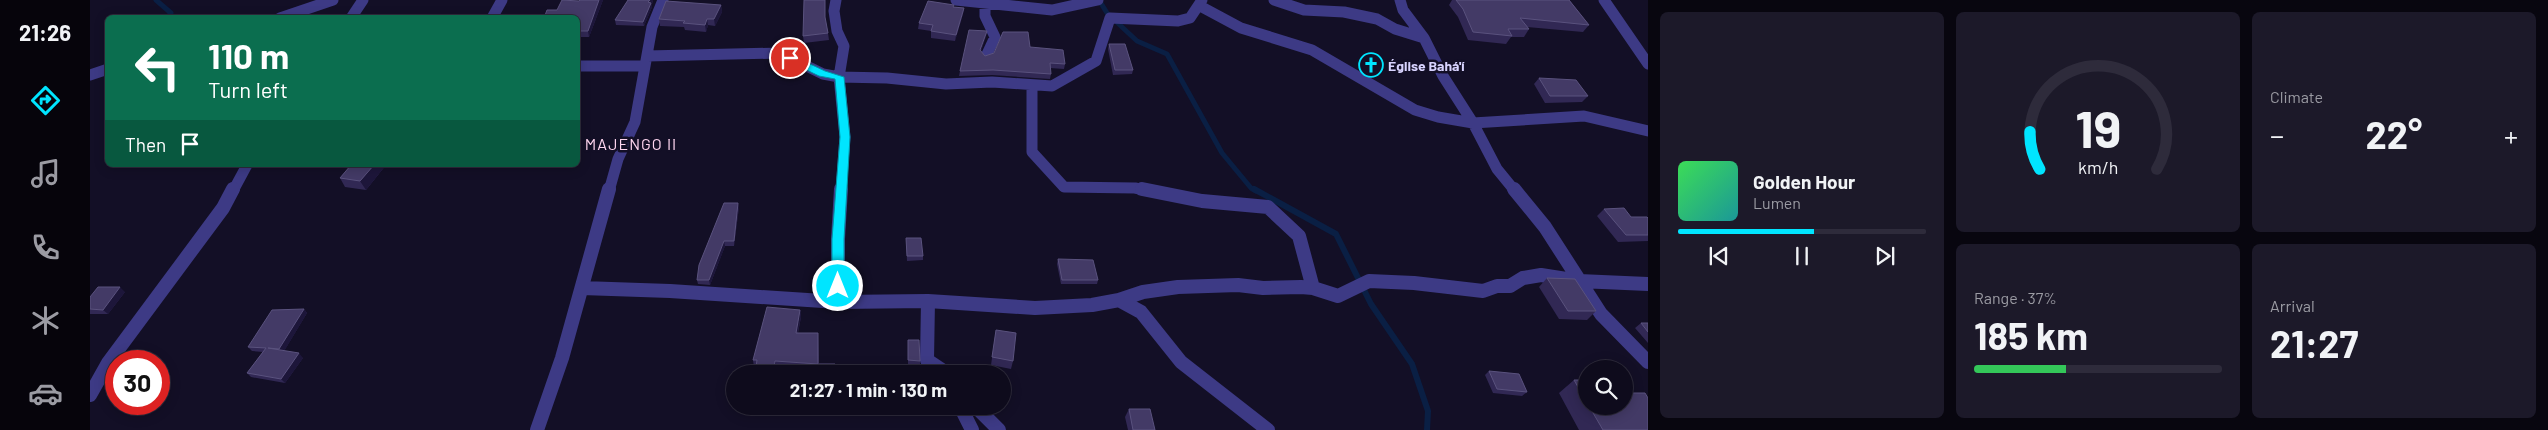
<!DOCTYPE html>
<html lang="en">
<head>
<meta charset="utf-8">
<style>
	body { margin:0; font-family:Barlow,sans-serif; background:#1c1929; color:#f1f3f6; height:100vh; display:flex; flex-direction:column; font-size:19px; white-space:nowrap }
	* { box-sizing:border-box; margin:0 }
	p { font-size:16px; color:#9b9ba3 }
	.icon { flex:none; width:28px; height:28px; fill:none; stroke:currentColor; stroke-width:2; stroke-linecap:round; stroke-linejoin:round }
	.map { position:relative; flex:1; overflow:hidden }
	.side { display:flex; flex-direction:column; gap:12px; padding:12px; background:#08060f; width:900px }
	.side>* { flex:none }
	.banner { position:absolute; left:15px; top:15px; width:475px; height:152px; border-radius:8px; box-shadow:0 2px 12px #0003,0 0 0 1px #2e2b3b; background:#0b6e4f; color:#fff; overflow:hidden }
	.fabs { position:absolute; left:1488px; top:360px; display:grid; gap:10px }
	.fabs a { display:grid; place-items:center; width:55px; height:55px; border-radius:50%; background:#0e0b1c; box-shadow:0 2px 12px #0003,0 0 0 1px #2e2b3b; font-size:25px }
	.speed { position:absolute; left:15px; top:350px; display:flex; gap:10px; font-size:25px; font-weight:700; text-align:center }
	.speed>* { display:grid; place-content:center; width:65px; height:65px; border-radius:50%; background:#0e0b1c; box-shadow:0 2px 12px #0003,0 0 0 1px #2e2b3b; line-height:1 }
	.speed .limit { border:8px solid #d22; background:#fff; color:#111 }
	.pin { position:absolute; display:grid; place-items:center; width:42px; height:42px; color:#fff; margin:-21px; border:2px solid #fff; border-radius:50%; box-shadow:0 1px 5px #0007 }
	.me { position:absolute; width:55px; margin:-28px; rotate:0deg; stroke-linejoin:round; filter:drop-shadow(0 0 4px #0008) }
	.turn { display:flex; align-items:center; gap:18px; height:105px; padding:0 20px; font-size:22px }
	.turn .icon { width:65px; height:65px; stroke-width:2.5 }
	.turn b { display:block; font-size:35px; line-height:42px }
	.then { display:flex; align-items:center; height:48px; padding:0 20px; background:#0003; gap:10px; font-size:19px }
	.big { font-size:38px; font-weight:700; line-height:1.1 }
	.side .card { flex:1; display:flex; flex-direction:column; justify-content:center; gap:8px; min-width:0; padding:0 18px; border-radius:8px; background:#1c1929 }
	.side .dial { align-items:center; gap:0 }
	.dial svg { height:130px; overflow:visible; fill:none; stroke:#2e2b3b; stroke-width:7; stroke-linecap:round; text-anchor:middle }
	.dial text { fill:#f1f3f6; stroke:none }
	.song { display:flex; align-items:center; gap:15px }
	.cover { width:60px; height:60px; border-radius:8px; background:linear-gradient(135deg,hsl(130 70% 55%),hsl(180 70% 35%)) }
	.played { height:5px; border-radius:2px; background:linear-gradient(90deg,#00e5ff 55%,#2e2b3b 55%) }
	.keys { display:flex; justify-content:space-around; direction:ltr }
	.heat { display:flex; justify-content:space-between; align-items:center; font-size:28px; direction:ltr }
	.charge { height:8px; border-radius:4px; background:linear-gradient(90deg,#34c759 37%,#2e2b3b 0) }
	.side .tiles { flex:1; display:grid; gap:12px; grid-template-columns:repeat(3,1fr) }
	.card:first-child { grid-row:span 2 }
	.trip { position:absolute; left:636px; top:365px; width:285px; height:50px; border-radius:25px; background:#0e0b1c; box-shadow:0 2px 12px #0003,0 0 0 1px #2e2b3b; font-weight:700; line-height:50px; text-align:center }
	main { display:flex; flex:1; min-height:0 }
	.tab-bar { display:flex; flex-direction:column; width:90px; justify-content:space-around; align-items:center; background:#06040b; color:#9b9ba3 }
	.tab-bar .icon { width:35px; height:35px }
	.tab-bar .on { color:#00e5ff }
	.tab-bar b { font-size:22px; color:#f1f3f6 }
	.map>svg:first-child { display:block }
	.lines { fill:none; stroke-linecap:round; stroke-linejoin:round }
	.stream-far1 { stroke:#0a1f44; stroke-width:5 }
	.stream { stroke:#0a1f44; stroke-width:6 }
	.street-far1 { stroke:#3d3a85; stroke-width:11 }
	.street { stroke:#3d3a85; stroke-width:14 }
	.wall { fill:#312854 }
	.shaded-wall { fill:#1d163a }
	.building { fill:#433a66; stroke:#5a527e }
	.route { fill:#00e5ff; stroke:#0095a6 }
	.labels { text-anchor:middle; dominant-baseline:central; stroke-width:5; stroke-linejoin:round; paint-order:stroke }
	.poi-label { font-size:14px; font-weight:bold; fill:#d9d4ff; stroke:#130f26; text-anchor:start }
	.quarter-label { font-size:16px; letter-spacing:1px; fill:#ffd6f0; stroke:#130f26 }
</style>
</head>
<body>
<main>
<nav class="tab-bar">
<b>21:26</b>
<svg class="icon on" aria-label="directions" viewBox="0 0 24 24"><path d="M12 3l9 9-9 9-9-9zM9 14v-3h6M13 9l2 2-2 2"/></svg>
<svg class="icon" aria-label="music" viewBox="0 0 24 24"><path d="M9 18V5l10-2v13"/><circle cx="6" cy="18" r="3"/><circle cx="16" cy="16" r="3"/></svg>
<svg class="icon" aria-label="phone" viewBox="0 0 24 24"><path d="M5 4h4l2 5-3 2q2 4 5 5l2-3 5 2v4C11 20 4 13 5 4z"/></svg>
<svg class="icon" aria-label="climate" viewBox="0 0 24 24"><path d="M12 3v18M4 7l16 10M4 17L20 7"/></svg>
<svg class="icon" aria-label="car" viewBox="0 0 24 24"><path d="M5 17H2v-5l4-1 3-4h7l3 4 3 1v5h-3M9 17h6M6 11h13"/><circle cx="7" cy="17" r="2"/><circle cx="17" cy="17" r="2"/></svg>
</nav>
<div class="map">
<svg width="1558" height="430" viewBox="0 0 1558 430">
	<rect width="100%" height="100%" fill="#130f26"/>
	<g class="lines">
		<path class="stream-far1" d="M 66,0 L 81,13 L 77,18
			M 1009,0 L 1017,13 L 1047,41 L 1077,54 L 1132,153 L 1161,188 L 1166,191"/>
		<path class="stream" d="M 1164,189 L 1246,234 L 1281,304 L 1322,364 L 1338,411 L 1337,430"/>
		<path class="street-far1" d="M 746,0 L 744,11 L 747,31 L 754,46 L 749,77 L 755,137 L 751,191
			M 866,0 L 962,10 L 1008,0
			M 1184,0 L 1214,10 L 1254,12 L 1287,19 L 1305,29 L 1334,38
			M 1310,0 L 1313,10 L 1334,38 L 1353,76 L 1383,123 L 1407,169 L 1425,191
			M 1514,0 L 1558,64
			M 895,3 L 895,16 L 905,37 L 897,54
			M 1110,6 L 1151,28 L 1222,50 L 1325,110 L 1348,117 L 1383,123 L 1494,116 L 1558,131
			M 190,18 L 243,0
			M 261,18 L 273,0
			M 402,18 L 412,0
			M 557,56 L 690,53 L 733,74 L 749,77 L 797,78 L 856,84 L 902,82 L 962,86 L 1006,61 L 1020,18 L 1088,21 L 1100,18 L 1112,0
			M 488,66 L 555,66
			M 0,75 L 18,69
			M 942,85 L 942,152 L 974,187 L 1045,188 L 1059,191
			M 143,191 L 157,165
			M 519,191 L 528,159 L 545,122 L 562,27 L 573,0"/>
		<path class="street" d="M 1052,189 L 1112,201 L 1178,207 L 1209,236 L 1223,288
			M 1424,189 L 1455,227 L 1511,314 L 1558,362
			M 492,288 L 580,291 L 748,302 L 838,301 L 945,308 L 1002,305 L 1029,300 L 1053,292 L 1088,287 L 1148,285 L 1173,288 L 1211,287 L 1223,288 L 1248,296 L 1279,281 L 1324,283 L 1393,291 L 1407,286 L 1420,286 L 1433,278 L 1451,275 L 1489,281 L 1558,284
			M 1029,300 L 1051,312 L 1091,362 L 1178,430
			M 838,301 L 837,360 L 842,374
			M 748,302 L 748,239 L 751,189
			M 837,360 L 858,374
			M 0,395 L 18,363 L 133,208 L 143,189
			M 870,406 L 882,430
			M 885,406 L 909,430
			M 447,430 L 472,358 L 519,189"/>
	</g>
	<path class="wall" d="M 490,0 L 513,0 L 499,37 L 488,37 L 488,18 L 467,10 L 489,1 Z
		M 563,0 L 562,4 L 562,7 L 554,26 L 526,25 L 525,20 Z
		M 1362,0 L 1479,0 L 1499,25 L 1493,32 L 1437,27 L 1439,29 L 1434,37 L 1421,37 L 1416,44 L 1378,40 L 1368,17 L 1359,5 Z
		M 631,5 L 632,12 L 625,26 L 618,25 L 616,32 L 595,30 L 594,27 L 570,26 L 569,19 Z
		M 864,7 L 874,8 L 873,14 L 865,41 L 841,38 L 841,31 L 828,29 L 829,23 Z
		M 735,18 L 738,33 L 739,40 L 714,43 L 713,36 Z
		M 897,31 L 896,36 L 891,51 L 895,56 L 940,47 L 975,64 L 974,69 L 960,68 L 961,74 L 960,79 L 902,75 L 869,76 L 870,71 Z
		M 1019,44 L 1043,70 L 1042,74 L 1023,75 L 1018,49 Z
		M 1449,78 L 1498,96 L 1492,102 L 1455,103 L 1444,84 Z
		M 261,165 L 296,165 L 276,190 L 255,187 L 250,178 Z
		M 649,207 L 644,246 L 635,246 L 620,285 L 608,284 L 607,280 Z
		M 1514,209 L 1541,217 L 1558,218 L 1558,241 L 1528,242 L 1507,216 Z
		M 816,238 L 833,256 L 833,260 L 817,261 Z
		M 968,259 L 1008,280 L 1007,284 L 971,284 L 967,264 Z
		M 1457,278 L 1506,311 L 1497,320 L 1469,319 L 1449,287 Z
		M 35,292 L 18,314 L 0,314 L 0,297 Z
		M 214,309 L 217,313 L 194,351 L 213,358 L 195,383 L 161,377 L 157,373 L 173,352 L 162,351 L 158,347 Z
		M 710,310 L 711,317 L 708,333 L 728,333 L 729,371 L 664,367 L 663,360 Z
		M 1551,323 L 1558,323 L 1558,343 L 1545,328 Z
		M 906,330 L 923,361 L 921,369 L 901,365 Z
		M 818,340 L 830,361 L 830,365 L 818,365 Z
		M 1399,371 L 1437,392 L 1432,396 L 1403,393 L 1395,375 Z
		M 1484,380 L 1496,380 L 1496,406 L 1534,406 L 1558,430 L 1489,430 L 1469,393 Z
		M 1039,409 L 1065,430 L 1038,430 L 1035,417 Z"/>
	<path class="shaded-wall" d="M 509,0 L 513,0 L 499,37 L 498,31 Z
		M 560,0 L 563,0 L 562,4 L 562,7 L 554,26 L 553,22 L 558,2 Z
		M 631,5 L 632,12 L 625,26 L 624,19 Z
		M 874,8 L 873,14 L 865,41 L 866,35 Z
		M 617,19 L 618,25 L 616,32 L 615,25 Z
		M 897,31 L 896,36 L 890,54 L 890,50 Z
		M 284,165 L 296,165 L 276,190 L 270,181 Z
		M 648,203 L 649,207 L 644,246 L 644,241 Z
		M 634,241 L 635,246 L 620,285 L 619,280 Z
		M 30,287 L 35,292 L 18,314 L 13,310 Z
		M 214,309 L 217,313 L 193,353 L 189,349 Z
		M 710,310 L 711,317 L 706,340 L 706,333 Z
		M 209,353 L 213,358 L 195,383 L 191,379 Z
		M 685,361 L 686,368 L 685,374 L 683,374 Z"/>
	<path class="building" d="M 472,0 L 489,1 L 490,0 L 509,0 L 498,31 L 488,31 L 488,18 L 454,18 L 457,10 L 467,10 Z
		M 538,0 L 560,0 L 558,2 L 561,3 L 553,22 L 525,20 Z
		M 714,0 L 735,0 L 735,17 L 738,33 L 713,36 Z
		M 1366,0 L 1479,0 L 1499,25 L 1430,18 L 1439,29 L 1418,29 L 1422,36 L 1383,32 L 1373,9 Z
		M 576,1 L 631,5 L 624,19 L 617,19 L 615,25 L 593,23 L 595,21 L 569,19 Z
		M 838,1 L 864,5 L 863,7 L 874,8 L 866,35 L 841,31 L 843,25 L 829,23 Z
		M 879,30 L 897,31 L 890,50 L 895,56 L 904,53 L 913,32 L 938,32 L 940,47 L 973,50 L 975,64 L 960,63 L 961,74 L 903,70 L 870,71 Z
		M 1019,44 L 1035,44 L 1043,70 L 1025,70 Z
		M 1449,78 L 1486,80 L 1498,96 L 1460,96 Z
		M 261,165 L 284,165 L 270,181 L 250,178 Z
		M 634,203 L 648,203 L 644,241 L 634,241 L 619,280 L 607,280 L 609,265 Z
		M 1534,208 L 1541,217 L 1557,217 L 1558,218 L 1558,235 L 1536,235 L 1514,209 Z
		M 816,238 L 831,238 L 833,256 L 817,256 Z
		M 968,259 L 1003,260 L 1008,280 L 972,280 Z
		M 1457,278 L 1485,279 L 1506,311 L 1478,311 Z
		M 8,287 L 30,287 L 13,310 L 0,309 L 0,297 Z
		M 677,307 L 710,310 L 706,333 L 728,333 L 728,364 L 685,361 L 683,374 L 665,374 L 667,360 L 663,360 Z
		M 214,309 L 189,349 L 178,348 L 209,353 L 191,379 L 157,373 L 176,348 L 158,347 L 182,310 Z
		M 1551,323 L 1558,323 L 1558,332 Z
		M 906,330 L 926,333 L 923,361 L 902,357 Z
		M 818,340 L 829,340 L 830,361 L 818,360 Z
		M 729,364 L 745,364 L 745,374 L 729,374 Z
		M 1399,371 L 1429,374 L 1437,392 L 1407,389 Z
		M 1484,380 L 1496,380 L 1496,401 Z
		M 1534,393 L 1555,393 L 1558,398 L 1558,430 L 1513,430 L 1499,406 L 1534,406 Z
		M 1039,409 L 1060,409 L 1065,430 L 1043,430 Z"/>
	<path class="route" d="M 696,56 L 703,56 L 735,71 L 754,77 L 760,137 L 754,239 L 754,286 L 748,291 L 742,286 L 742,239 L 750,137 L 745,79 L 729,76 L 696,60 Z"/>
	<defs>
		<g id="church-ring" transform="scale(1.25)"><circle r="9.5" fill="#130f26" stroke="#00e5ff" stroke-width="1.5"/><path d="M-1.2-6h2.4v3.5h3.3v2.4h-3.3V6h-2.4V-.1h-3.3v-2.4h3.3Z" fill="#00e5ff"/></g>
	</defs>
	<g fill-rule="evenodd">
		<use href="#church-ring" x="1281" y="65"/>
	</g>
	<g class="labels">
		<g class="poi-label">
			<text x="1298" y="65">Église Bahá'í</text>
		</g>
		<g class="quarter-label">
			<text x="541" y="143">MAJENGO II</text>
		</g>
	</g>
</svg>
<div class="fabs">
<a><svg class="icon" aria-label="search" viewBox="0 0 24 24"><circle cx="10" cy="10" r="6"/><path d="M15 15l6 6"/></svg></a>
</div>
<div class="speed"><div class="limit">30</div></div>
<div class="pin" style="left:700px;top:58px;background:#d93025"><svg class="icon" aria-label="arrive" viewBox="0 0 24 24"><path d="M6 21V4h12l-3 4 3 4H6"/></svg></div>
<svg class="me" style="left:748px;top:286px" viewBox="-20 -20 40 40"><circle r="17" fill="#00e5ff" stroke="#fff" stroke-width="3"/><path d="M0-11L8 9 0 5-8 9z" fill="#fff"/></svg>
<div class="trip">21:27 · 1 min · 130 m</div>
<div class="banner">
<div class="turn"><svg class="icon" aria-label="left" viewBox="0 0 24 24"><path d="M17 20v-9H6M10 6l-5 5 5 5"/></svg><div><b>110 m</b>Turn left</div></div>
<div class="then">Then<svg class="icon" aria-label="arrive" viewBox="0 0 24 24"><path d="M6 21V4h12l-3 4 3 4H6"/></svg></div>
</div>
</div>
<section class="side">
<div class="tiles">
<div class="card">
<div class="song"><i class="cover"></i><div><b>Golden Hour</b><p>Lumen</p></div></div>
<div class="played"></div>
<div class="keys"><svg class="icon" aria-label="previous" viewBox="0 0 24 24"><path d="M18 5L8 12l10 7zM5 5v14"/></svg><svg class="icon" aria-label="pause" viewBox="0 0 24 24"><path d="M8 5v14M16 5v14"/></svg><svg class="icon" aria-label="next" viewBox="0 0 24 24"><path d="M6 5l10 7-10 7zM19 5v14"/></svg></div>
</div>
<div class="card dial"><svg viewBox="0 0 100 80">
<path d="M14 69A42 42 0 1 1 86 69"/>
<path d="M14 69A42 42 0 0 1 8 46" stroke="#00e5ff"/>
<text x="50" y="56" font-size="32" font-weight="700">19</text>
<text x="50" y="72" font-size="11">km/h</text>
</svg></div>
<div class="card"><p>Climate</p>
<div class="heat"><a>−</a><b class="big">22°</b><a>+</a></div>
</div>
<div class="card"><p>Range · 37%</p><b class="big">185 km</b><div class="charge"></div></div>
<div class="card"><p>Arrival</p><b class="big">21:27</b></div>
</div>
</section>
</main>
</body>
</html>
